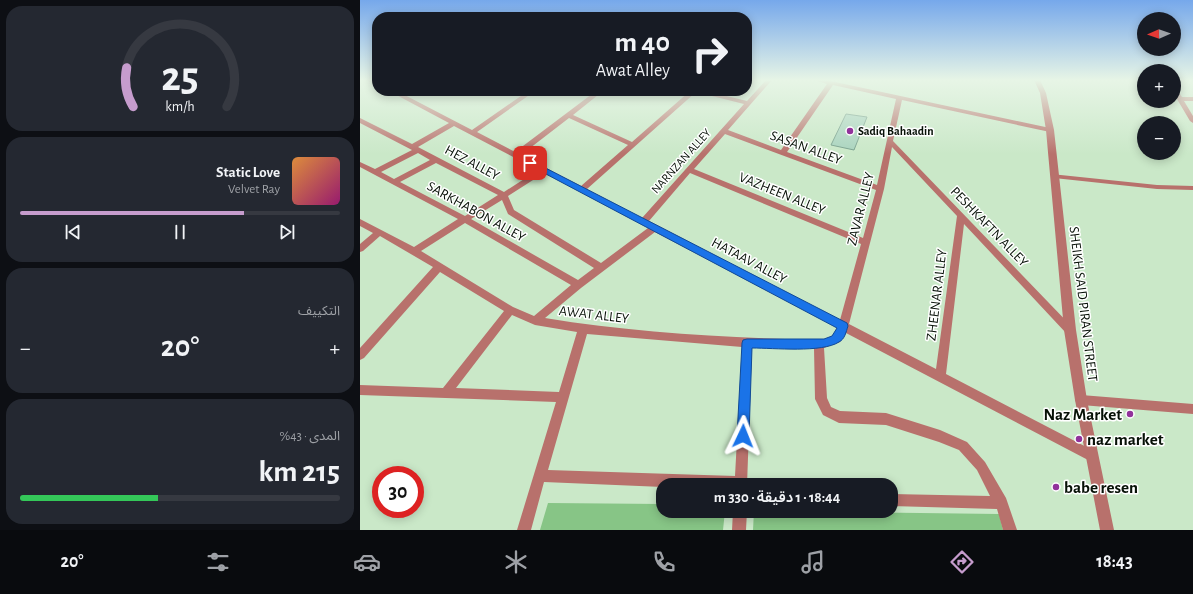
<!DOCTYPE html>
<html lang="ar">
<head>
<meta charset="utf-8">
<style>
	body { margin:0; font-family:"Alegreya Sans","Noto Sans Arabic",sans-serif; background:#242831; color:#f1f3f6; direction:rtl; height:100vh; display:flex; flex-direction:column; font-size:15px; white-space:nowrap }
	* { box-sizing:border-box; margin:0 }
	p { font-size:13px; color:#9ea1a6 }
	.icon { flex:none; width:22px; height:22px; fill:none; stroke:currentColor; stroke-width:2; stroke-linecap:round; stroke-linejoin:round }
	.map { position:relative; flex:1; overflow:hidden; direction:ltr }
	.drawer { display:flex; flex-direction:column; gap:6px; padding:6px; background:#0d0f14; width:360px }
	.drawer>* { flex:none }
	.guide { position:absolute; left:12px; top:12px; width:380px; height:84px; border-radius:16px; box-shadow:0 2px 10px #0003; direction:rtl; background:#171b24; color:#f1f3f6; overflow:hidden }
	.needle { width:26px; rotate:268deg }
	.controls { position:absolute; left:777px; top:12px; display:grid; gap:8px }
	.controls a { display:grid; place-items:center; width:44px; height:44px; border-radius:50%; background:#171b24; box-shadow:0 2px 10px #0003; font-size:20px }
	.speed { position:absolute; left:12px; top:466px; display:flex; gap:8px; font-size:20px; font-weight:700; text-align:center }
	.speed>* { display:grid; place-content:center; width:52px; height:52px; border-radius:50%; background:#171b24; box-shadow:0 2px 10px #0003; line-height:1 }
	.speed .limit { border:6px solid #d22; background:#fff; color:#111 }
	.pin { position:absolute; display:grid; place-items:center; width:34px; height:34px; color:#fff; margin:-17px; border-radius:8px; box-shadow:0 2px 6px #0006 }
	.me { position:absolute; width:44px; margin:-22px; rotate:2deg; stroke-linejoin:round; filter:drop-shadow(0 0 3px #0008) }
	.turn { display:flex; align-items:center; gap:14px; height:84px; padding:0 16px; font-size:18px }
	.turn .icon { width:52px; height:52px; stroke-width:2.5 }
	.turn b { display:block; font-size:28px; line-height:34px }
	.big { font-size:30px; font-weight:600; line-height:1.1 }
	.drawer .tile { flex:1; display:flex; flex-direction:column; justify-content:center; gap:6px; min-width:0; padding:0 14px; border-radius:16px; background:#242831 }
	.drawer .dial { align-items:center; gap:0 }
	.dial svg { height:104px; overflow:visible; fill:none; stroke:#363941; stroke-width:7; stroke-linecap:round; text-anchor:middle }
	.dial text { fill:#f1f3f6; stroke:none }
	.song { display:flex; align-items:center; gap:12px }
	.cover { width:48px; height:48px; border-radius:6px; background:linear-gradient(135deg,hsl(30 70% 55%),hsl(320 70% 35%)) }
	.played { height:4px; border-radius:2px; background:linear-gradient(90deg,#c69ccd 70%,#363941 70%) }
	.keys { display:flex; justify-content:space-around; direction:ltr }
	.heat { display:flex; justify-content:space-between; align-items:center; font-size:22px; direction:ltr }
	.charge { height:6px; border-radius:3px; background:linear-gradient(90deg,#34c759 43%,#363941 0) }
	.trip { position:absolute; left:296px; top:478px; width:242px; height:40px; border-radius:16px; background:#171b24; box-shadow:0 2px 10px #0003; font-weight:600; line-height:40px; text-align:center; direction:rtl }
	.tabs { display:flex; height:64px; justify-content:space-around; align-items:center; background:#090b0e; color:#9ea1a6 }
	.tabs .icon { width:28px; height:28px }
	.tabs .active { color:#c69ccd }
	.tabs b { font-size:18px; color:#f1f3f6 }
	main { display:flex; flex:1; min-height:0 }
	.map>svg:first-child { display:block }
	.green { fill:#87c586 }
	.building { fill:#a9d3be; stroke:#78a08d }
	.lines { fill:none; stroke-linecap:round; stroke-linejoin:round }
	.minor { fill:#b8716c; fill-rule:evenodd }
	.tertiary { fill:#b8716c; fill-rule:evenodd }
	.route { fill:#1a73e8; stroke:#114b97 }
	.poi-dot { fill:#91329b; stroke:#fff; stroke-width:1.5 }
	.labels { text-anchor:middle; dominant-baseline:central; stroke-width:3; stroke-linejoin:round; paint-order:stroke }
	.far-poi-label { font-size:12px; font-weight:bold; fill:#071107; stroke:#fff; text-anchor:start }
	.far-street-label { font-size:12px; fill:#071107; stroke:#fff }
	.street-label { font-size:14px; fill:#071107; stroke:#fff }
	.near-poi-label { font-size:17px; font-weight:bold; fill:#071107; stroke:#fff; text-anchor:start }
</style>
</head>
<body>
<main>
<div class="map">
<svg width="833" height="530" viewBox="0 0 833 530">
	<rect width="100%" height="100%" fill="#cae8c8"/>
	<path class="green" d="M 188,503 L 303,504 L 303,511 L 365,511 L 363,530 L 180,530 Z
		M 394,511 L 639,514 L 643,530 L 393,530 Z"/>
	<path class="building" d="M 486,114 L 507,117 L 494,150 L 471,145 Z"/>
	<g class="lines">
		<path class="minor" d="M 7,80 L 17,81 L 17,85 L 8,81 Z
			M 406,80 L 412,80 L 368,130 L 421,150 L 467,84 L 455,80 L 466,80 L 690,128 L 693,130 L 690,132 L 542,100 L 533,141 L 715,330 L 714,333 L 710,334 L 706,333 L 604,224 L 586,374 L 736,452 L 738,456 L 736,460 L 732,462 L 728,460 L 486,333 L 480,342 L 464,348 L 467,398 L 471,407 L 480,411 L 526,413 L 580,430 L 607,442 L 625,462 L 646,498 L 657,530 L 643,530 L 637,509 L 531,506 L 531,494 L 630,496 L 617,470 L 599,450 L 579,442 L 526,425 L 479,423 L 463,415 L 455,399 L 454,348 L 392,348 L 387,485 L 303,485 L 303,487 L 184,482 L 171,530 L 157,530 L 196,402 L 0,395 L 0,385 L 83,388 L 144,311 L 80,272 L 4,358 L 0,360 L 0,348 L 73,267 L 20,236 L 3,251 L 0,252 L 0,244 L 13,233 L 0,226 L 0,219 L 54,247 L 98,219 L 0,167 L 0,162 L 15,169 L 52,150 L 0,123 L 0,118 L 52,144 L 89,123 L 29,91 L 37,91 L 112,130 L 168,91 L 175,91 L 117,132 L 155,152 L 236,91 L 243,91 L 213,115 L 272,142 L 330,91 L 346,91 L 387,101 ZM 473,85 L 536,99 L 517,185 L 427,152 ZM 336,92 L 384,104 L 282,218 L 227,189 ZM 209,118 L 268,145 L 221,186 L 161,155 ZM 94,126 L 178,170 L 144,192 L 58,147 ZM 365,134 L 516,190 L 503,238 L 334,169 ZM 532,147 L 597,216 L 576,369 L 489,324 L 524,189 ZM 58,153 L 70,160 L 34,179 L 21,172 ZM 76,163 L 138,195 L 105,216 L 40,182 ZM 184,173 L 288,228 L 241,263 L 154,210 L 148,196 ZM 330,173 L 501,244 L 480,320 L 289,221 ZM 142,200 L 148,214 L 234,268 L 218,280 L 111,219 ZM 105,223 L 211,285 L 174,316 L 153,307 L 61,251 ZM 295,232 L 478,328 L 477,329 L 472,336 L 464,340 C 372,338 276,333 185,318 L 221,288 ZM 152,315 L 175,325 L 217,332 L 199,392 L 96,388 ZM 227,334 L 382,347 L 375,476 L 188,470 Z
			M 814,87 L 816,88 L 822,97 L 833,97 L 833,101 L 824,101 L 833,116 L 833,123 L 830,121 L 814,94 Z
			M 691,174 L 797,185 L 833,186 L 833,190 L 797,189 L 694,178 L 691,178 Z
			M 721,395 L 833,404 L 833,414 L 721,405 L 717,404 L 715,400 L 717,396 Z
			M 373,511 L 387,511 L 386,530 L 372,530 Z"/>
		<path class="tertiary" d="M 674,80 L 680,80 L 686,93 L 694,130 L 716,330 L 727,400 L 754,530 L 740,530 L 715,400 L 704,330 L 686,130 L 680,93 Z"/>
	</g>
	<linearGradient id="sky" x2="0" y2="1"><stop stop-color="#76a8eb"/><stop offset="0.52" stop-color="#e7f5e6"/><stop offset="1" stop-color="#e7f5e6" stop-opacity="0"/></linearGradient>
	<rect width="833" height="154" fill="url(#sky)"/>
	<path class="route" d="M 170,160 L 487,323 L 488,326 C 486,332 485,339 479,342 C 462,353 414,348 392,348 L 389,436 L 387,440 L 383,442 L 379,440 L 377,436 L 382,343 L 383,340 L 387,339 L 464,339 L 472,336 L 477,328 L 167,164 L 167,161 Z"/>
	<g class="poi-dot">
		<circle cx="490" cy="131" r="4"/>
		<circle cx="770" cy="414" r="4"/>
		<circle cx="719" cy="439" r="4"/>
		<circle cx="696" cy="487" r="4"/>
	</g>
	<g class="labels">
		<g class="far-poi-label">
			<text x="498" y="131">Sadiq Bahaadin</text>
		</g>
		<g class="far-street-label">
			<text transform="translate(321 161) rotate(-48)">NARNZAN ALLEY</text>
		</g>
		<g class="street-label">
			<text transform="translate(446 148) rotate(20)">SASAN ALLEY</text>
			<text transform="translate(112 163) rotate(28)">HEZ ALLEY</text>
			<text transform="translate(422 194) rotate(22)">VAZHEEN ALLEY</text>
			<text transform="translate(501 209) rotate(-76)">ZAVAR ALLEY</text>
			<text transform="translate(116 212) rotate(29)">SARKHABON ALLEY</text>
			<text transform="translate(629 227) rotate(46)">PESHKAFTN ALLEY</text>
			<text transform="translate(389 261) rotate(28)">HATAAV ALLEY</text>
			<text transform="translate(577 295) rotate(-83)">ZHEENAR ALLEY</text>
			<text transform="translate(723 304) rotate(83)">SHEIKH SAID PIRAN STREET</text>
			<text transform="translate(234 315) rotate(7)">AWAT ALLEY</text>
		</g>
		<g class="near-poi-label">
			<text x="762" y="414" text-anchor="end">Naz Market</text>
			<text x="727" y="439">naz market</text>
			<text x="704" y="487">babe resen</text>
		</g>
	</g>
</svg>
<div class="controls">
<a><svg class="needle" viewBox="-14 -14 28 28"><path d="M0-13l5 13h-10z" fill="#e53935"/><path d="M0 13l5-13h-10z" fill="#9ea1a6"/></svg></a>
<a>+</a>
<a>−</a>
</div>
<div class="speed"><div class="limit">30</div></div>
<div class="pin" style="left:170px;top:163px;background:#d93025"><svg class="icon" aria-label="arrive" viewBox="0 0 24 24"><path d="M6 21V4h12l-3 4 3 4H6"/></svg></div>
<svg class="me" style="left:383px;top:436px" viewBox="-20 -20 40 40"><path d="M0-17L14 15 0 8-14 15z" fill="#1a73e8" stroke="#fff" stroke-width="4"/></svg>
<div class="trip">18:44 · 1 دقيقة · 330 m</div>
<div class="guide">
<div class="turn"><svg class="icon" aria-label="right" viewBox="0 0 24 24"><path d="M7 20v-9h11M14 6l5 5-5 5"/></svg><div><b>40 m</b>Awat Alley</div></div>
</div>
</div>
<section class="drawer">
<div class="tile dial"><svg viewBox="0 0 100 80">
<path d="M14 69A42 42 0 1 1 86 69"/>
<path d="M14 69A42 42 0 0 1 9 39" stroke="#c69ccd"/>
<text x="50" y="56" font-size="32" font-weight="700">25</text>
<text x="50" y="72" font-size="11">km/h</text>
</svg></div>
<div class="tile">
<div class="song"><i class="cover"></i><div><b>Static Love</b><p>Velvet Ray</p></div></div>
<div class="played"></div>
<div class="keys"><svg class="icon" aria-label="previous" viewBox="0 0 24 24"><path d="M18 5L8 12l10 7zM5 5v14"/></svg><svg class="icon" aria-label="pause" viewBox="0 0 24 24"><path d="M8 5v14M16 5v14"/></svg><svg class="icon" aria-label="next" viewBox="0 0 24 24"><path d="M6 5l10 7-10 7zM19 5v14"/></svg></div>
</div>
<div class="tile"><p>التكييف</p>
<div class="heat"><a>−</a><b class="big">20°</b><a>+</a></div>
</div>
<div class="tile"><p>المدى · 43%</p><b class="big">215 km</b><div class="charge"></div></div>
</section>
</main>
<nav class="tabs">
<b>18:43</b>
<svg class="icon active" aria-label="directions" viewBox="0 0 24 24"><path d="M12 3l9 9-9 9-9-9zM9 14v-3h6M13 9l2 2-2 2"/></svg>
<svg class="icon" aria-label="music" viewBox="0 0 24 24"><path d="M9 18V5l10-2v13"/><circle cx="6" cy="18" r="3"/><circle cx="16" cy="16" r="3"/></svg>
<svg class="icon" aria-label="phone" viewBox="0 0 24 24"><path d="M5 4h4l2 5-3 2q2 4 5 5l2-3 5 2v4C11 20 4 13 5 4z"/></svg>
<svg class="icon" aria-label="climate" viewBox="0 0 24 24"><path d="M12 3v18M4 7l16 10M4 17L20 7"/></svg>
<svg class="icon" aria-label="car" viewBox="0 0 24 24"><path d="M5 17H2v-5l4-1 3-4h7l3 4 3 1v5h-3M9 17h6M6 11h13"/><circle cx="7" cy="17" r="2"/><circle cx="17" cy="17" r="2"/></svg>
<svg class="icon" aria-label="filters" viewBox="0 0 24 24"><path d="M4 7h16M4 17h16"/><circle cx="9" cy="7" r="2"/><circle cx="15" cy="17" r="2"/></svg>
<b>20°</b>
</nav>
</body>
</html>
